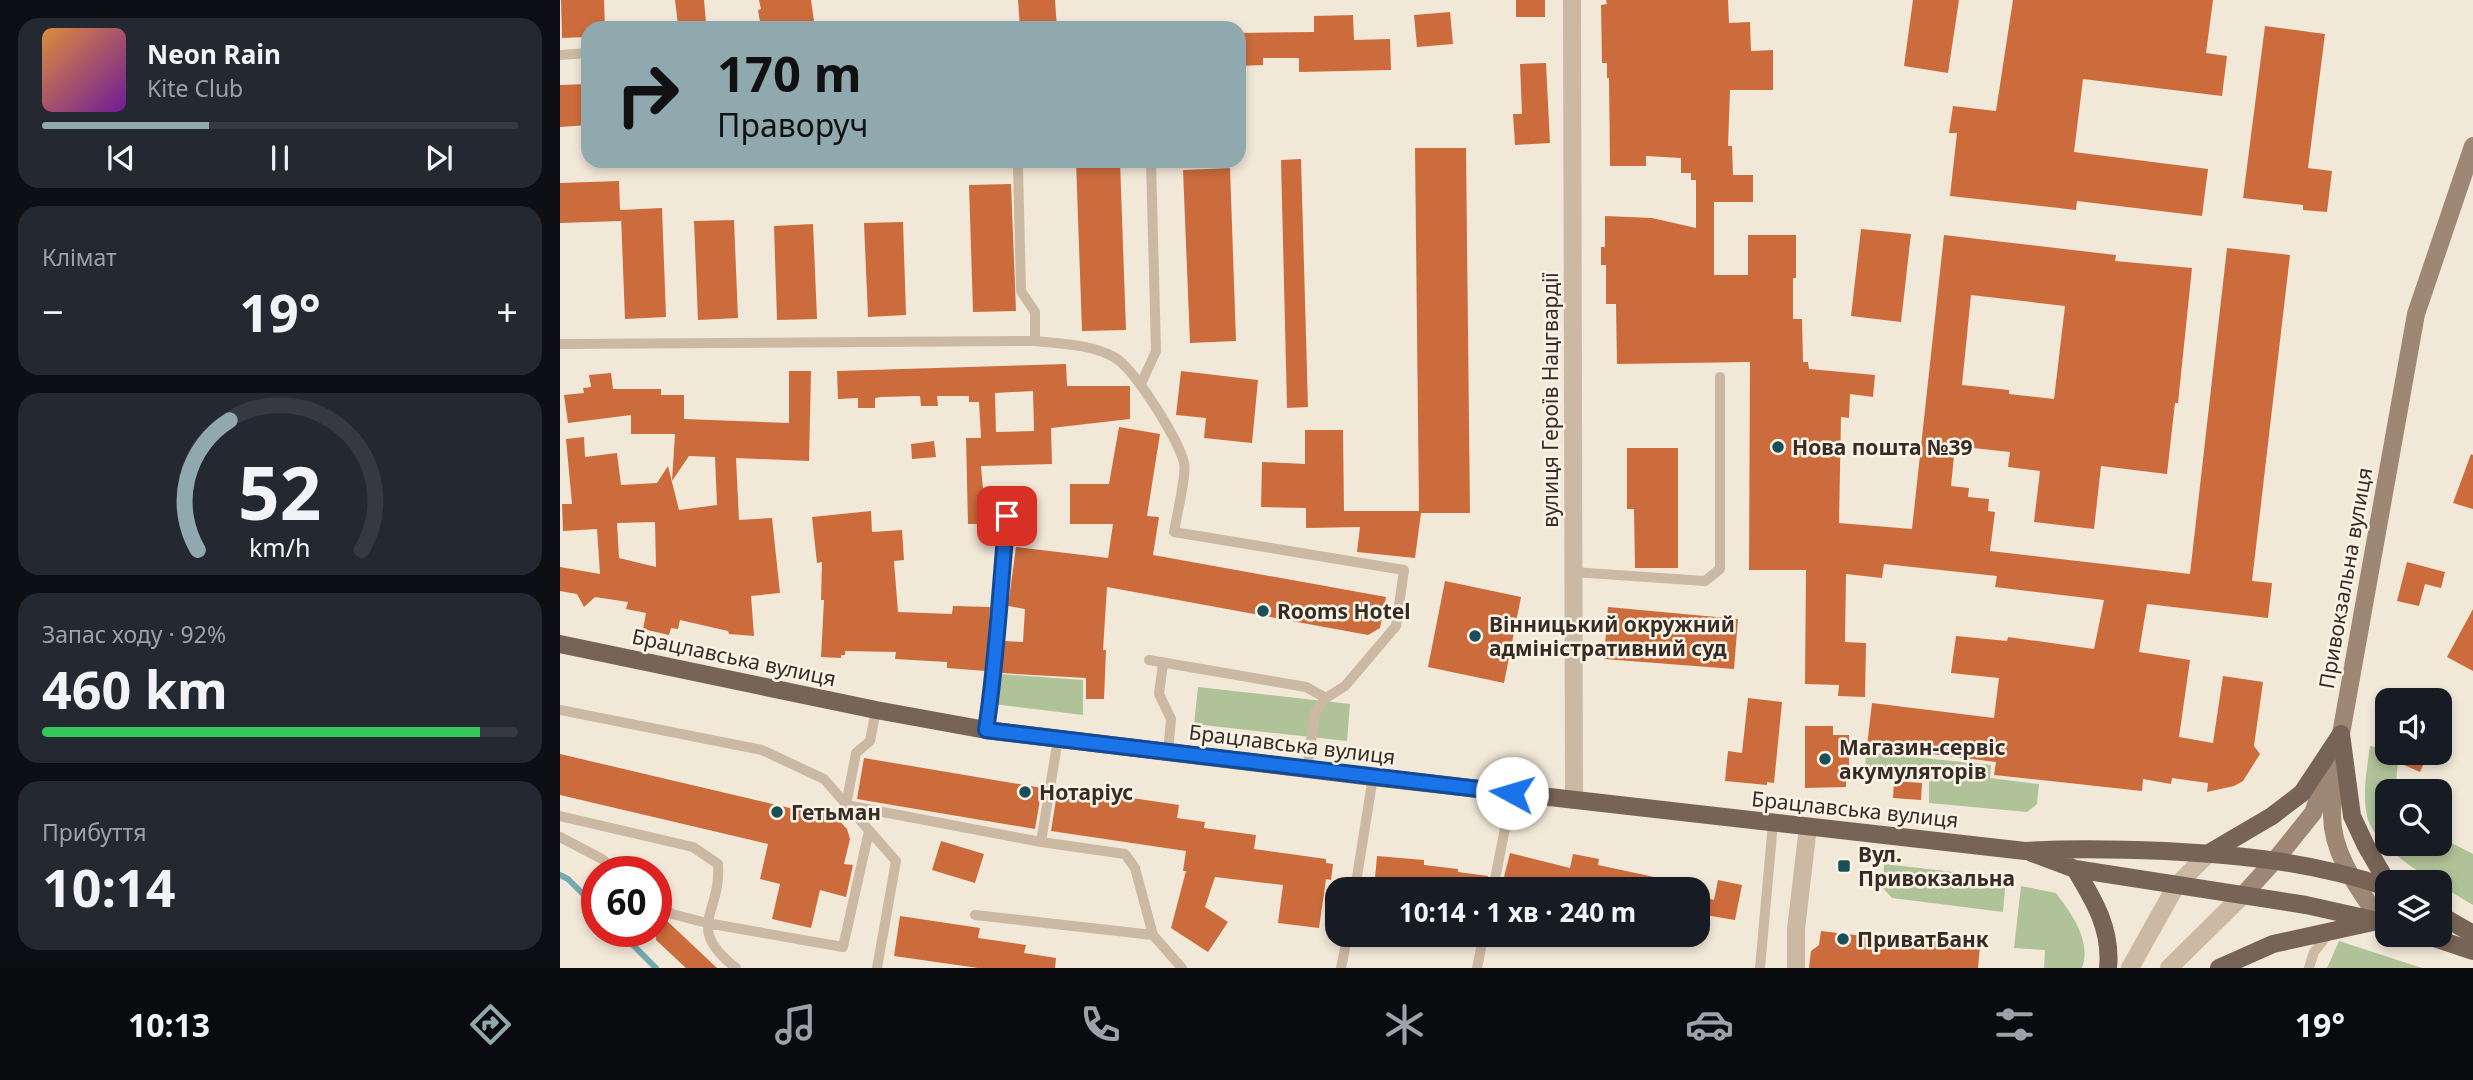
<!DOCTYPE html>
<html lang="uk">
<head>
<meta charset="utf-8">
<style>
	body { margin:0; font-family:"Noto Sans",sans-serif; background:#242831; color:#f1f3f6; height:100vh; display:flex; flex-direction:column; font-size:26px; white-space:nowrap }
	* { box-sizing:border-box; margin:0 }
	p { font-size:23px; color:#9ea1a6 }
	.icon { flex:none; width:38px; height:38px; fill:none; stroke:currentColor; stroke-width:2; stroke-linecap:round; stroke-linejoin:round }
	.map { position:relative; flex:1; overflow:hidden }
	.details { display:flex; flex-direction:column; gap:18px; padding:18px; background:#0d0f14; width:560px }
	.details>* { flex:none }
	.banner { position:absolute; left:21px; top:21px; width:665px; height:147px; border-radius:21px; box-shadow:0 4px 10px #0003; background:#90a9af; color:#111; overflow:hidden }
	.buttons { position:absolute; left:1815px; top:688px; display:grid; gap:14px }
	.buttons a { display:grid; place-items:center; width:77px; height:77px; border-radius:14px; background:#171b24; box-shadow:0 4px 10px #0003; font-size:35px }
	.speed { position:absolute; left:21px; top:856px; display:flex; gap:14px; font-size:35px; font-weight:700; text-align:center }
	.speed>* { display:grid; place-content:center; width:91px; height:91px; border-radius:50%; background:#171b24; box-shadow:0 4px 10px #0003; line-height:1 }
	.speed .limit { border:10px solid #d22; background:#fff; color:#111 }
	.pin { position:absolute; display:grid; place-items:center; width:60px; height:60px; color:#fff; margin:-30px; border-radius:14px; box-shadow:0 4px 10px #0006 }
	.me { position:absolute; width:77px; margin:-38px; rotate:276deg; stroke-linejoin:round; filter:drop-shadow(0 0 5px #0008) }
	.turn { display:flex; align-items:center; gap:24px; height:147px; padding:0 21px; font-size:32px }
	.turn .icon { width:91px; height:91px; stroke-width:2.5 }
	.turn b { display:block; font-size:49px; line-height:60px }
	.big { font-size:52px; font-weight:700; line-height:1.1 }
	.details .tile { flex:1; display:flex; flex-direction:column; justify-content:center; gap:10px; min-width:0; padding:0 24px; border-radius:21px; background:#242831 }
	.details .dial { align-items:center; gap:0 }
	.dial svg { height:182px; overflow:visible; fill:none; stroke:#363941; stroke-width:7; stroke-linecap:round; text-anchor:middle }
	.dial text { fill:#f1f3f6; stroke:none }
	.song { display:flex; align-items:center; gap:21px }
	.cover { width:84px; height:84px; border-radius:10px; background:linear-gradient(135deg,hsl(30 70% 55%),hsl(280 70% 35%)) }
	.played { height:7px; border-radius:4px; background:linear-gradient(90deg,#90a9af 35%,#363941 35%) }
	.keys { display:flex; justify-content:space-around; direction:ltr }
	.heat { display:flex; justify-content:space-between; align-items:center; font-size:38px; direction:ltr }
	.charge { height:10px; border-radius:5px; background:linear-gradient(90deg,#34c759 92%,#363941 0) }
	.trip { position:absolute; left:765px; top:877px; width:385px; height:70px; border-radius:21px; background:#171b24; box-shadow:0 4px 10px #0003; font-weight:700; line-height:70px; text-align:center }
	.tabs { display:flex; height:112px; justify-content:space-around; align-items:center; background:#090b0e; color:#9ea1a6 }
	.tabs .icon { width:49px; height:49px }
	.tabs .on { color:#90a9af }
	.tabs b { font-size:32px; color:#f1f3f6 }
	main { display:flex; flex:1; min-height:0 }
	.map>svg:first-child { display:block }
	.green { fill:#b0c298 }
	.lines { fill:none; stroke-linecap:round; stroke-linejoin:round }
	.stream { stroke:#76a9b1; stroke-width:6 }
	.building { fill:#cc6c3c; fill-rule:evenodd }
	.service { stroke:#cbb9a4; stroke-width:10 }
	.minor { stroke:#cbb9a4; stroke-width:18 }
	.tertiary { stroke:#cbb9a4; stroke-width:18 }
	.secondary { stroke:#9e8875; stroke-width:18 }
	.primary { stroke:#786456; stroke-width:18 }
	.route-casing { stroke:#114b97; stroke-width:18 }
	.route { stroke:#1a73e8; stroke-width:12 }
	.poi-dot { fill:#194f59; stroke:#faf2e4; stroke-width:2.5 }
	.labels { text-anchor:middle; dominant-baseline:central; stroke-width:5; stroke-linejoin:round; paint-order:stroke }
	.street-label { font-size:21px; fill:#362c26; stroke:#faf2e4 }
	.poi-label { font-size:21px; font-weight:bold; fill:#362c26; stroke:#faf2e4; text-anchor:start }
</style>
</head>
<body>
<main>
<section class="details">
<div class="tile">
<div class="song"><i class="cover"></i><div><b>Neon Rain</b><p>Kite Club</p></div></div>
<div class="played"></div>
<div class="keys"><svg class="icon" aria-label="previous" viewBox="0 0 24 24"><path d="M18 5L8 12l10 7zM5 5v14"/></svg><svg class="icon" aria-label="pause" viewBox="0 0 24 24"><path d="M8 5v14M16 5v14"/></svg><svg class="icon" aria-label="next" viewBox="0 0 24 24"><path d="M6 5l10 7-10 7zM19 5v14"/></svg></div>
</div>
<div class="tile"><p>Клімат</p>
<div class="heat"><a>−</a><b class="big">19°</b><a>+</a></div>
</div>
<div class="tile dial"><svg viewBox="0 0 100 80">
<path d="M14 69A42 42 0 1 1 86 69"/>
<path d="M14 69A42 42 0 0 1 28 12" stroke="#90a9af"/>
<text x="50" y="56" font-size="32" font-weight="700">52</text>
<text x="50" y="72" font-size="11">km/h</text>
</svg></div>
<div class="tile"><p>Запас ходу · 92%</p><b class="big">460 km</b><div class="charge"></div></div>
<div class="tile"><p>Прибуття</p><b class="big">10:14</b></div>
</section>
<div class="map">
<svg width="1913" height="968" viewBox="0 0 1913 968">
	<rect width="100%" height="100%" fill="#f2e8d8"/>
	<path class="green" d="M 438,674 L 523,680 L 523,715 L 434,704 Z
		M 638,687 L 790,704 L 787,741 L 634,724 Z
		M 1810,746 L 1827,749 L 1827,752 L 1839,753 L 1835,791 L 1827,791 L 1827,844 L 1880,844 L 1880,837 L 1913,854 L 1913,905 C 1885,887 1814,851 1807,816 C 1802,793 1807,769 1810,746 Z
		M 1306,752 L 1431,765 L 1430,778 L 1479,784 L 1477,804 L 1467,812 L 1369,803 L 1369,782 L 1305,774 Z
		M 1324,864 L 1446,878 L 1443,912 L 1332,898 L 1323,888 Z
		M 1461,886 L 1496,893 C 1511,913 1532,941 1522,968 L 1484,968 L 1485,950 L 1454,948 Z
		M 1779,941 L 1862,968 L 1767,968 Z"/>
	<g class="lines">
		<path class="stream" d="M 0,875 L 8,879 L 37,908
			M 59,931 L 96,968"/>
	</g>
	<path class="building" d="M 1,0 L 44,0 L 45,28 L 28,28 L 28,37 L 2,38 Z
		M 115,0 L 144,0 L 146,23 L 118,25 Z
		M 199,0 L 251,0 L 255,28 L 201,28 L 198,10 L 201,9 Z
		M 458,0 L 495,0 L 497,28 L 460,28 Z
		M 956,0 L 985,0 L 985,17 L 956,17 Z
		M 1046,0 L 1168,0 L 1169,23 L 1190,22 L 1191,51 L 1213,50 L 1213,90 L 1170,90 L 1168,146 L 1172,146 L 1173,175 L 1193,175 L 1193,202 L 1154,202 L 1154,275 L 1188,275 L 1188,235 L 1236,235 L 1236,278 L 1233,278 L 1233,319 L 1242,319 L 1243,362 L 1248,362 L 1249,369 L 1315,375 L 1313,397 L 1290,394 L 1289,418 L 1281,417 L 1279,523 L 1352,529 L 1384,235 L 1556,255 L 1555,261 L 1632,268 L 1618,403 L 1615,403 L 1607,474 L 1541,466 L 1534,529 L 1474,522 L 1480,471 L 1448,467 L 1450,452 L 1395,446 L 1391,486 L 1409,488 L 1408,497 L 1429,499 L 1428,511 L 1435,512 L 1430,551 L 1630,574 L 1667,248 L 1730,255 L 1692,581 L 1712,583 L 1708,618 L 1587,604 L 1579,652 L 1630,660 L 1619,737 L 1653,743 L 1663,676 L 1703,682 L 1694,746 L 1700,754 L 1683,781 L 1674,786 L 1647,792 L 1648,783 L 1612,778 L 1611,784 L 1583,779 L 1582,791 L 1434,775 L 1436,762 L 1307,746 L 1312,703 L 1434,718 L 1439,678 L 1391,673 L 1396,636 L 1447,641 L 1448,637 L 1534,649 L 1544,600 L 1435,587 L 1437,576 L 1324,564 L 1322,578 L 1286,574 L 1285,642 L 1306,643 L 1305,697 L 1278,696 L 1279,685 L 1245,684 L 1246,570 L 1189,570 L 1190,362 L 1057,364 L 1056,304 L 1046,304 L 1046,265 L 1041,265 L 1041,247 L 1045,247 L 1045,216 L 1092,218 L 1136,228 L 1136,180 L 1131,180 L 1131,173 L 1121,173 L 1121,158 L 1086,156 L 1086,166 L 1050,166 L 1049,78 L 1047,78 L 1047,63 L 1042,63 L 1041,5 L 1047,4 ZM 1411,295 L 1505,306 L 1494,399 L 1449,394 L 1449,390 L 1402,385 Z
		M 1353,0 L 1399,0 L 1388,73 L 1344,66 Z
		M 1453,0 L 1653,0 L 1646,53 L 1667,56 L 1662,96 L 1523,79 L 1514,152 L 1648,169 L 1642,216 L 1517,201 L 1516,210 L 1390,196 L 1397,133 L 1389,133 L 1393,106 L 1436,111 Z
		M 890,12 L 893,44 L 857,47 L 854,15 Z
		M 793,15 L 794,40 L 830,39 L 831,70 L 739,72 L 739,58 L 703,58 L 703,65 L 679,66 L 679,33 L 754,32 L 754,16 Z
		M 1705,26 L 1765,34 L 1748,168 L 1772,171 L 1767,212 L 1743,210 L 1743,205 L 1683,198 Z
		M 986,63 L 990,143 L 955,145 L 953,114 L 962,114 L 960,64 Z
		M 28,84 L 28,125 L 0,127 L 0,85 Z
		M 855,148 L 906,148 L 910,513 L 861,513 L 855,558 L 797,552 L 800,527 L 746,528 L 746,508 L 701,507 L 702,462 L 745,464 L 745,430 L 783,430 L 784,511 L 859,511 Z
		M 741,159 L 748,407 L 727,408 L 721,160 Z
		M 516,161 L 560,161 L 566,330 L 522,331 Z
		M 670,168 L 676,341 L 630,343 L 623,170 Z
		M 59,181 L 60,210 L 102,208 L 106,317 L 65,319 L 61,216 L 61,221 L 0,223 L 0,183 Z
		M 451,184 L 456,311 L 413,312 L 409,185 Z
		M 174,220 L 178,318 L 138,320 L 134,221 Z
		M 343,222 L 346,315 L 308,317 L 304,223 Z
		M 253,224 L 257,319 L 217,320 L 214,226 Z
		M 1301,229 L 1351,234 L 1341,322 L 1291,316 Z
		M 506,364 L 507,386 L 570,386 L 570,419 L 491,428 L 492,464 L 421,466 L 424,501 L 434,501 L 434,524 L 408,524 L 406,438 L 421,438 L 419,402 L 409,402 L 409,396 L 377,396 L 378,406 L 361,406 L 360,396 L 321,397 L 315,398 L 315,408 L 298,408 L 298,398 L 278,399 L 277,371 ZM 473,391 L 474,431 L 436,432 L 435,393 Z
		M 229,371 L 251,371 L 249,461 L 176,458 L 179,520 L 212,518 L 220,593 L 191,596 L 194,636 L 169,634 L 168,631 L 120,620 L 118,629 L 111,628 L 109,635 L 83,629 L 86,613 L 66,609 L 68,602 L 35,597 L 24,607 L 17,594 L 0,591 L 0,567 L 40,574 L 37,529 L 3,531 L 2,504 L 12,504 L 6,439 L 24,437 L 25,457 L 57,453 L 61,485 L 97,483 L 108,466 L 119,510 L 157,505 L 155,457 L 129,456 L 112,481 L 115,434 L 71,434 L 71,415 L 8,423 L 4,395 L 24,393 L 23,388 L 31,387 L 29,375 L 51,373 L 53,389 L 101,389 L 101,395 L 124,395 L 124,419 L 229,423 ZM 95,522 L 96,567 L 59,558 L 57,523 Z
		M 621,371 L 698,380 L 692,443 L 644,438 L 646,418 L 616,415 Z
		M 559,427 L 600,434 L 587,516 L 599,517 L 593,555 L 826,597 L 820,628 L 808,635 L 547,587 L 543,650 L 546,650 L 544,699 L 526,699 L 526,678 L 441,673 L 444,641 L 463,642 L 465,609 L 448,606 L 456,547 L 548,558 L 553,524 L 510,524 L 510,484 L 549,484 Z
		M 374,441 L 376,457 L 352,459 L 351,444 Z
		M 1067,448 L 1118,448 L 1118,568 L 1075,568 L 1074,509 L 1067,509 Z
		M 1911,454 L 1913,455 L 1913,509 L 1893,503 Z
		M 311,511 L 312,532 L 342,530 L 344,560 L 334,561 L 338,612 L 392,614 L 393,606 L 430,607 L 426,671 L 387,668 L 387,662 L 335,659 L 336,652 L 285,651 L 285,655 L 281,655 L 281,658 L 261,657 L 264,600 L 261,600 L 262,562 L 257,563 L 252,517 Z
		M 1847,562 L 1885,572 L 1881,588 L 1865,584 L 1859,606 L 1837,601 Z
		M 885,581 L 961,597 L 944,683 L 868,667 Z
		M 1048,607 L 1178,619 L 1174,669 L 1044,659 Z
		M 1913,609 L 1913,671 L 1887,657 Z
		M 1188,698 L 1222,702 L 1214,783 L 1207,782 L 1207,785 L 1165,781 L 1168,751 L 1182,753 Z
		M 1245,726 L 1273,726 L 1273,735 L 1289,735 L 1289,778 L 1286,778 L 1286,787 L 1245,788 Z
		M 1814,752 L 1869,752 L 1860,772 Z
		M 0,754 L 238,810 L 247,807 L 258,808 L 272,813 L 287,829 L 290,839 L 284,864 L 293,865 L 286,897 L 260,890 L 251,928 L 212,919 L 220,884 L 200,879 L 208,844 L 0,795 Z
		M 304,758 L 482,788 L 475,829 L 297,799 Z
		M 1334,781 L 1362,783 L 1361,800 L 1333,798 Z
		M 498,787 L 619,805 L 617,818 L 645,822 L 644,828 L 696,835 L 694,849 L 766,859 L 766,863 L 773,864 L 771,880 L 766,879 L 759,928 L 718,923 L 723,885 L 655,877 L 645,907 L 668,922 L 648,952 L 611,928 L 626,871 L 623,871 L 626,851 L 491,831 Z
		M 381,841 L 424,854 L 415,883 L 372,870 Z
		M 950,853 L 1010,868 L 1013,854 L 1039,859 L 1038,865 L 1113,881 L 1112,889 L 941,889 Z
		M 817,856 L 864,860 L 864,865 L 898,869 L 898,872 L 928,876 L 925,889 L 814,889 Z
		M 1158,880 L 1182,885 L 1175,920 L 1145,915 L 1148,898 L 1154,900 Z
		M 96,913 L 105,919 L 157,968 L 126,968 L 96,940 Z
		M 340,916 L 420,928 L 418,938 L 466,945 L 464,953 L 496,958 L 495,968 L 418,968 L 334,956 Z
		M 1261,931 L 1354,942 L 1359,939 L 1420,947 L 1418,968 L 1249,968 L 1251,951 L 1259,945 Z"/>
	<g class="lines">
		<path class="service" d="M 0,55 L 28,53
			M 454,161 L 458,166 L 461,291 L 475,312 L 475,341
			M 0,344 L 475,341 C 500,344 530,344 554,357 C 574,368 619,440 624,463 C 627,474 616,518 614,532 L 844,570 L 836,626 L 785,686 L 766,698 L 755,713 L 747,769
			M 581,384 L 596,351 L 591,161
			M 1013,572 L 1145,581 L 1160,569 L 1160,377
			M 589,660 L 746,687 L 766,698
			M 603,663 L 599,694 L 611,719 L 608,752
			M 0,710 L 202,750 L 264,779 L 336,861 L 317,968
			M 426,730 C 437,659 440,587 447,516
			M 286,805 L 481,842 L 565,854 L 575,868 L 593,935
			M 286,805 L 296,753 L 310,741 L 316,710
			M 0,816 L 133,847 L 158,864 C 162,914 123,926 176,968
			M 0,837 L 42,859 L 57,872
			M 481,842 L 498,739
			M 795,889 L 813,777
			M 933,889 L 952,793
			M 96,903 L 112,914 L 147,923 L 283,947 L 309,831
			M 415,915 L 593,935 L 622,968
			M 781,968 L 788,934
			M 917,968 L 924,934
			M 1200,968 L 1213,823
			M 1749,968 L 1754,952 L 1770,932"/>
		<path class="minor" d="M 1012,0 L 1014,800
			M 1236,968 L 1236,929 L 1248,827"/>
		<path class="tertiary" d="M 1570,968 L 1616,886 L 1649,853
			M 1609,968 L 1684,894"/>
		<path class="secondary" d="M 1777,765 C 1776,782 1772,799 1772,815 C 1772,855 1799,889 1820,920
			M 1684,894 L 1716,859 L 1753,813 L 1781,734 L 1856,314 L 1913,146"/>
		<path class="primary" d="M 0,644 L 316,710 L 426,730 L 813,777 L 1465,851 C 1512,848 1558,849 1605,851 C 1683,855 1752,862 1827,887
			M 1781,734 L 1792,816 L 1806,846 L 1827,882
			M 1472,853 L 1515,869 L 1746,905 L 1827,923
			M 1649,853 L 1712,816 L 1742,793 L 1781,734
			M 1515,869 C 1534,900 1552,930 1548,968
			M 1880,915 L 1913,934
			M 1862,934 L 1913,951
			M 1659,968 L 1713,944 L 1813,922"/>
	</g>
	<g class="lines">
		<g class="route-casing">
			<path id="route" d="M 447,516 C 440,587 437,659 426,730 L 952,793"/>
		</g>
		<use href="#route" class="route"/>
	</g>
	<g class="poi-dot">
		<circle cx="1218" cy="447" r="7"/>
		<circle cx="703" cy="611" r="7"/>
		<circle cx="915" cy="636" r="7"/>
		<circle cx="1265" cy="759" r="7"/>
		<circle cx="465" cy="792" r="7"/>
		<circle cx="217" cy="812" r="7"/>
		<rect x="1277" y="859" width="14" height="14" rx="3.5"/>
		<circle cx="1283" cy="939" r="7"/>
	</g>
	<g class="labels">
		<g class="street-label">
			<text transform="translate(990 400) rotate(-90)">вулиця Героїв Нацгвардії</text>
			<text transform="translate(1785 578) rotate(-80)">Привокзальна вулиця</text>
			<text transform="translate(174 657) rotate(12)">Брацлавська вулиця</text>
			<text transform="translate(732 744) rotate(7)">Брацлавська вулиця</text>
			<text transform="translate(1295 809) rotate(6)">Брацлавська вулиця</text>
		</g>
		<g class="poi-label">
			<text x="1232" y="447">Нова пошта №39</text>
			<text x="717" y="611">Rooms Hotel</text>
			<text x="929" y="624">Вінницький окружний<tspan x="929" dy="24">адміністративний суд</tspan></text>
			<text x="1279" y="747">Магазин-сервіс<tspan x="1279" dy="24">акумуляторів</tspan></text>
			<text x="479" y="792">Нотаріус</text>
			<text x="231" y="812">Гетьман</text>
			<text x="1298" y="854">Вул.<tspan x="1298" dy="24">Привокзальна</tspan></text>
			<text x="1297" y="939">ПриватБанк</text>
		</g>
	</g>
</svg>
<div class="buttons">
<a><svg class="icon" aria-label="sound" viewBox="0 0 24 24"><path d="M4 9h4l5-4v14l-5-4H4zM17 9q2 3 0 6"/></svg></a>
<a><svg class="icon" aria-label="search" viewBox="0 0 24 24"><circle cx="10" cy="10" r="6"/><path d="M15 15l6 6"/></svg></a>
<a><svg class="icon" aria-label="layers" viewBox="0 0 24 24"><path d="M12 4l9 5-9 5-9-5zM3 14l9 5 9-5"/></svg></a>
</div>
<div class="speed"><div class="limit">60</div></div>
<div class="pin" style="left:447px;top:516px;background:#d93025"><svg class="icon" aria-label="arrive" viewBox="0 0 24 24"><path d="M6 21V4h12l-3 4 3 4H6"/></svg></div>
<svg class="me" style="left:952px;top:793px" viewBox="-20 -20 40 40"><circle r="19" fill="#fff"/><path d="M0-13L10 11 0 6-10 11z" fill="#1a73e8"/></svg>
<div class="trip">10:14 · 1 хв · 240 m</div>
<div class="banner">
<div class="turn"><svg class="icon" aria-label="right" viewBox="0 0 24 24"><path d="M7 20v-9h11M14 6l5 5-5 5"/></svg><div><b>170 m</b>Праворуч</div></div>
</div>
</div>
</main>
<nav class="tabs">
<b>10:13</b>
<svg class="icon on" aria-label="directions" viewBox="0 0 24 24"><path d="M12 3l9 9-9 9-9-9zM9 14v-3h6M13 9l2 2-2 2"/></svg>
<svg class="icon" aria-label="music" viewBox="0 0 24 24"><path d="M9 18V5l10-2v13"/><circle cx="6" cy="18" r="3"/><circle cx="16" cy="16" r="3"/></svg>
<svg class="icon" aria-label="phone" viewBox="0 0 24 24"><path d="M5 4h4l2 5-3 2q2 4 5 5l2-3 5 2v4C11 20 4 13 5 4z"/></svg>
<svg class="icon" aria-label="climate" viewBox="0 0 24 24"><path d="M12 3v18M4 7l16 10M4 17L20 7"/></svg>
<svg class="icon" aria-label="car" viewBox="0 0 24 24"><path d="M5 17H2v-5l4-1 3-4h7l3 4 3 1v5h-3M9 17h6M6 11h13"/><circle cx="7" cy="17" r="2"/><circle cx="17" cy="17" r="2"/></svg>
<svg class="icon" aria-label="filters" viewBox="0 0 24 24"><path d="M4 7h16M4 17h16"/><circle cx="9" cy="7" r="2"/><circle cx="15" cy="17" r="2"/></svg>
<b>19°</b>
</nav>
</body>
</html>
